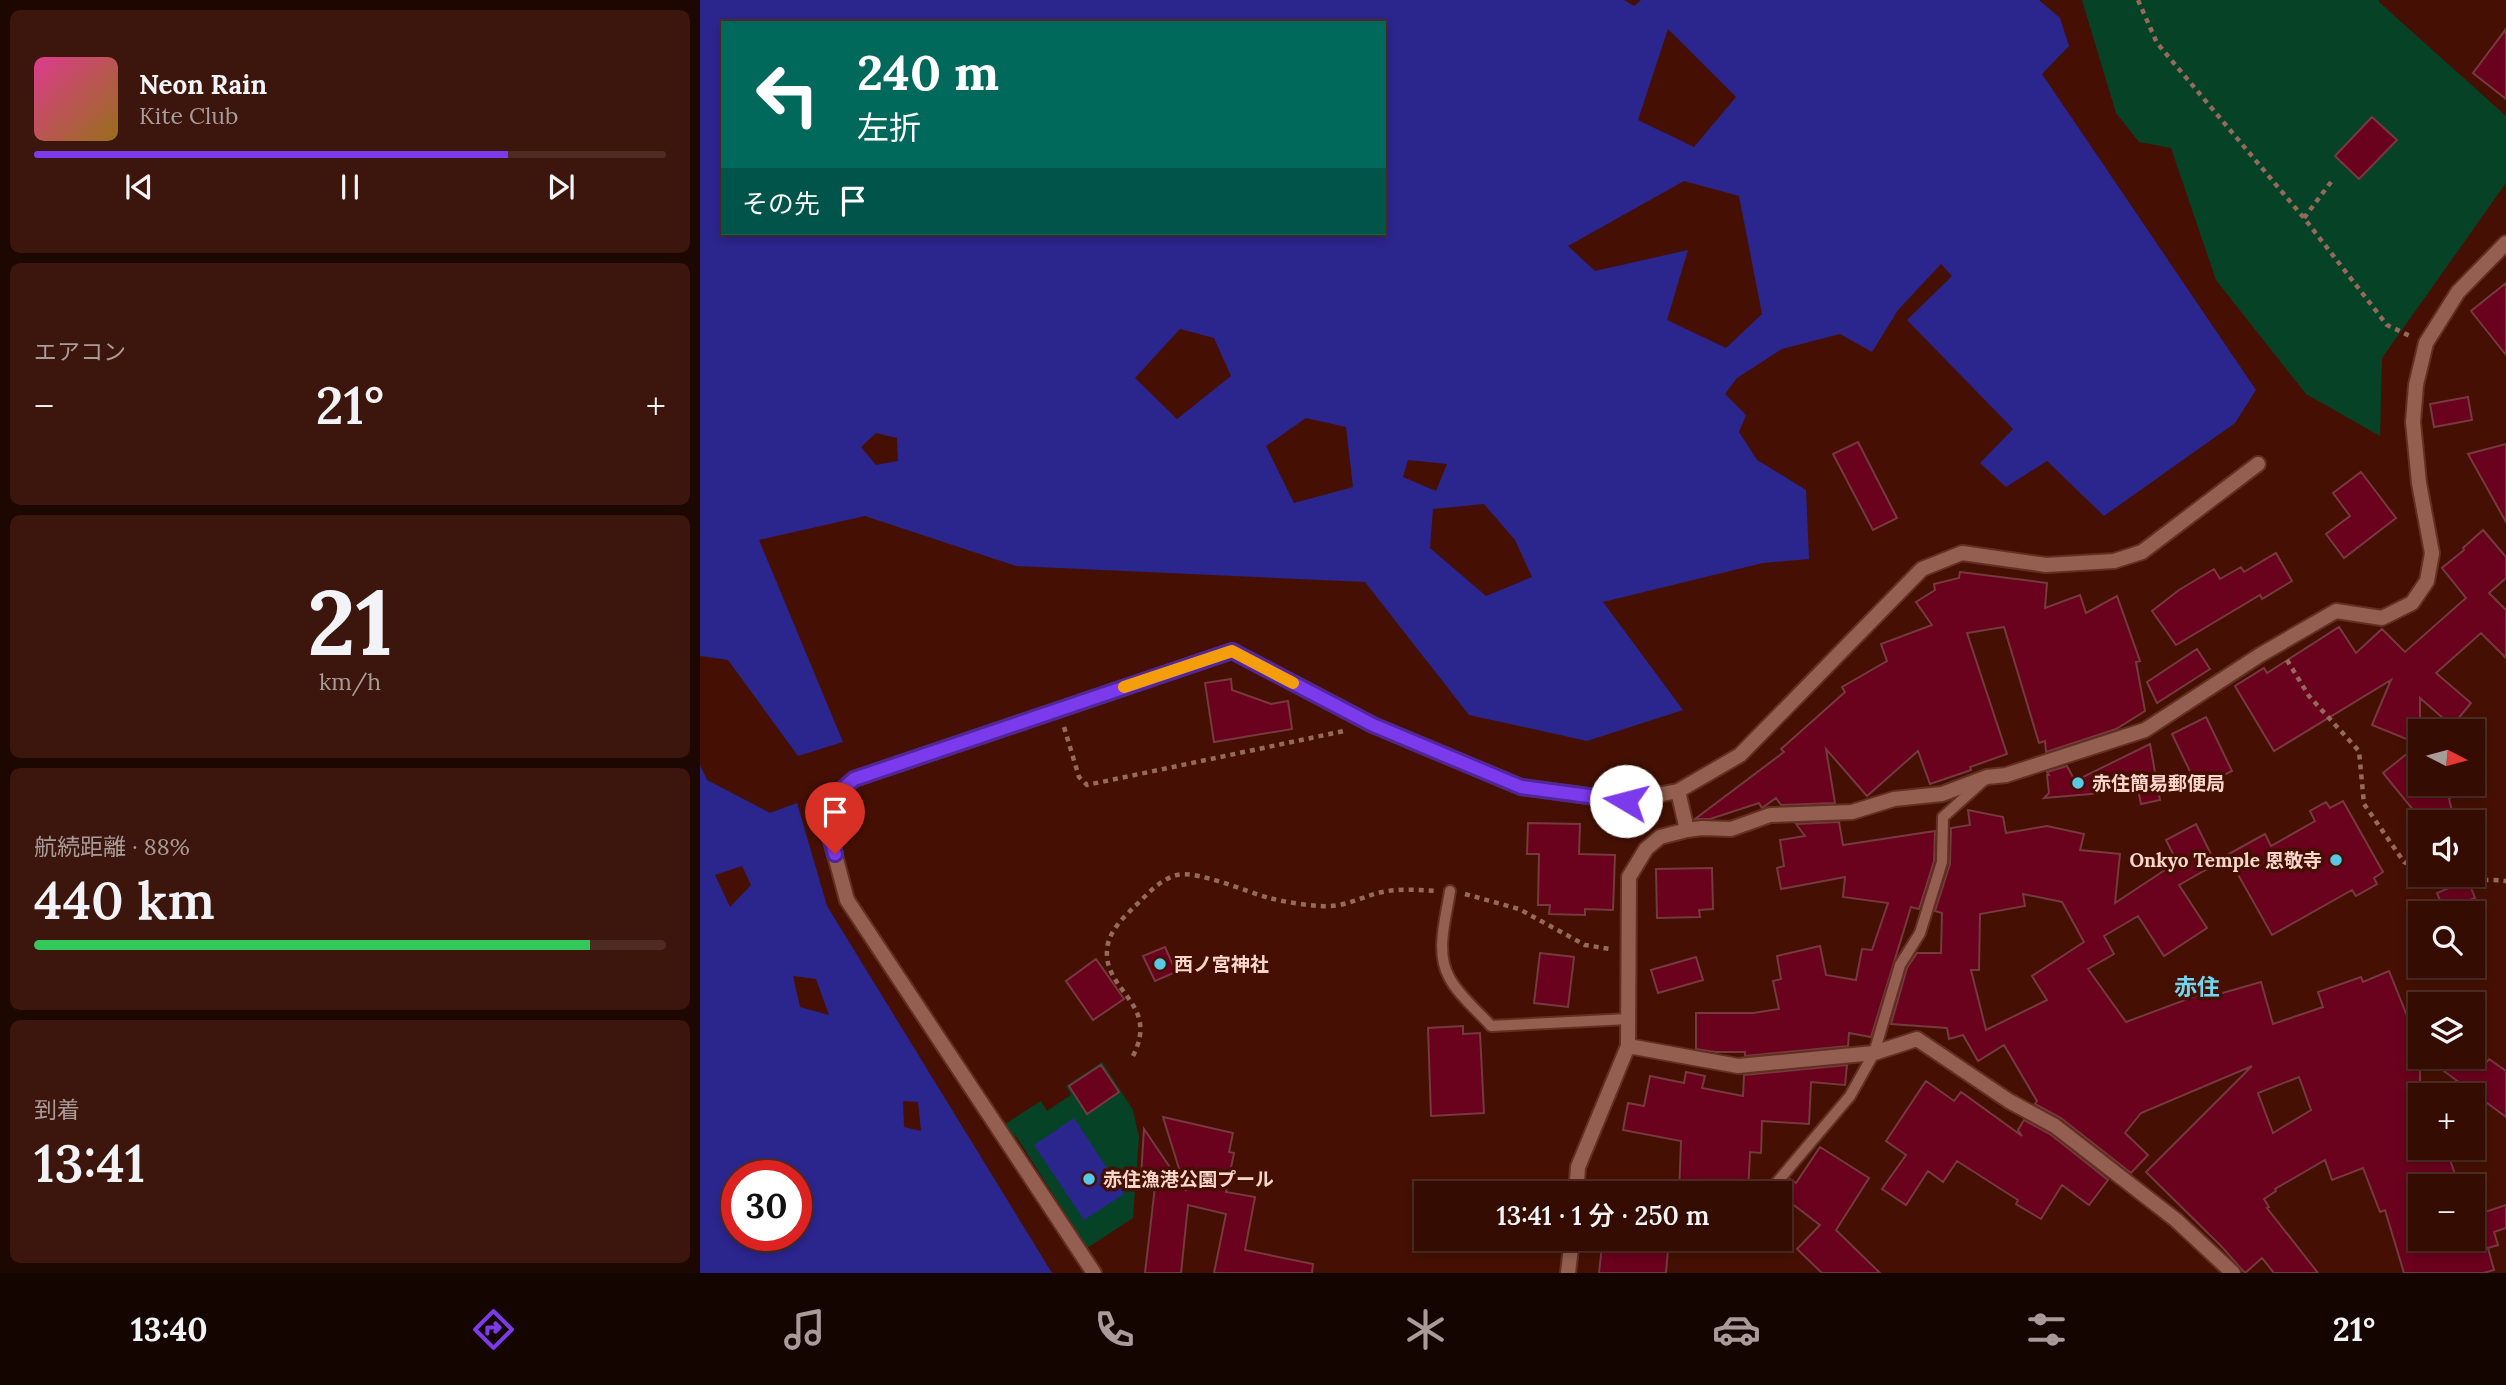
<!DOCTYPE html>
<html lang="ja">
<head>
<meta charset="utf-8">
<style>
	body { margin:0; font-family:Lora,"Noto Sans JP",serif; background:#3c150c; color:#f1f3f6; height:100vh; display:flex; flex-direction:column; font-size:26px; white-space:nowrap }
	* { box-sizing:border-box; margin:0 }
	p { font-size:23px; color:#a99b99 }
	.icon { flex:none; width:38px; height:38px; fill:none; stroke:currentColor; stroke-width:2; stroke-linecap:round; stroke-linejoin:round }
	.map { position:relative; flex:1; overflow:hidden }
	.drawer { display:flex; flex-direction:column; gap:10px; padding:10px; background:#1d0701; width:700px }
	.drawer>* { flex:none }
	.top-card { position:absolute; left:21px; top:21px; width:665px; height:214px; border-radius:0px; box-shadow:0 4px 10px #0003,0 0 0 2px #4e2c24; background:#00695c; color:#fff; overflow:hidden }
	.needle { width:46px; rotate:96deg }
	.fabs { position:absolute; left:1708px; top:719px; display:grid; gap:14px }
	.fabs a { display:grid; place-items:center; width:77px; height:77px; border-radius:0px; background:#340c02; box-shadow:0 4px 10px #0003,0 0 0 2px #4e2c24; font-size:35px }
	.speed { position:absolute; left:21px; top:1160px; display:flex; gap:14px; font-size:35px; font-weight:700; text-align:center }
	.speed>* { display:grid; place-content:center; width:91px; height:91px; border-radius:50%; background:#340c02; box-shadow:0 4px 10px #0003,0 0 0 2px #4e2c24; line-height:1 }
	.speed .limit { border:10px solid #d22; background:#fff; color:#111 }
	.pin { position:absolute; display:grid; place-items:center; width:60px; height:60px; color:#fff; margin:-72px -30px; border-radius:50% 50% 50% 0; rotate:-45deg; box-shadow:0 0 7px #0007 }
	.pin .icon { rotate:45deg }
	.me { position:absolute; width:77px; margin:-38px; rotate:278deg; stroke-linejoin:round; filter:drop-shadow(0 0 5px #0008) }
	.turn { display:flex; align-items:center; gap:24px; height:147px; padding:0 21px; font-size:32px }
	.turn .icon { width:91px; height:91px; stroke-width:2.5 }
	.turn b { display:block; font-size:49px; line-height:60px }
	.then { display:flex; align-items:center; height:66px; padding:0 21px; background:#0003; gap:14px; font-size:26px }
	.big { font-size:52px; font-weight:600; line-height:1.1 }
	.drawer .tile { flex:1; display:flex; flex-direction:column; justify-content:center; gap:10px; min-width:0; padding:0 24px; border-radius:10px; background:#3c150c }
	.drawer .dial { align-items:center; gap:0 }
	.dial b { font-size:91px; line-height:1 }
	.song { display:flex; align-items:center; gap:21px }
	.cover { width:84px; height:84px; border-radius:10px; background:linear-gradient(135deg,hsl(330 70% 55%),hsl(40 70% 35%)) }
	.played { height:7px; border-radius:4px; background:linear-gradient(90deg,#7c3aed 75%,#4e2c24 75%) }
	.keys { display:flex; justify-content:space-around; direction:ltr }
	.heat { display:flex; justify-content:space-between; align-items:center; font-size:38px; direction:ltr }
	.charge { height:10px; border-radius:5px; background:linear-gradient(90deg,#34c759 88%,#4e2c24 0) }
	.trip { position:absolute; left:714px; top:1181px; width:378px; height:70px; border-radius:0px; background:#340c02; box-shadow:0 4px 10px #0003,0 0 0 2px #4e2c24; font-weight:600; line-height:70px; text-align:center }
	.tab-bar { display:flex; height:112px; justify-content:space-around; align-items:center; background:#150501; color:#a99b99 }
	.tab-bar .icon { width:49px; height:49px }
	.tab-bar .selected { color:#7c3aed }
	.tab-bar b { font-size:32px; color:#f1f3f6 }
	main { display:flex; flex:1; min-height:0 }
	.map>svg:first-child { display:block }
	.green { fill:#064326 }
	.water { fill:#2b258e; fill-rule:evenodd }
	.building { fill:#6a011d; stroke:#75393e; stroke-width:2; fill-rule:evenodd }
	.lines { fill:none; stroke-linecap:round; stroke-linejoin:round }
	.service-casing { stroke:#623023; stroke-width:14 }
	.minor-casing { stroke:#623023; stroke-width:18 }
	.path { stroke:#96695d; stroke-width:4.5; stroke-dasharray:5 5; stroke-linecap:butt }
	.service { stroke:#945f50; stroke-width:10 }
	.minor { stroke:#945f50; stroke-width:14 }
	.route-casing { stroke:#51269a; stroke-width:18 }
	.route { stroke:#7c3aed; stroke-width:12 }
	.slow { stroke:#f59e0b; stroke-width:12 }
	.poi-dot { fill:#58c9e4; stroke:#451003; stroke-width:2.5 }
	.labels { text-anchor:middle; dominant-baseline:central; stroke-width:7; stroke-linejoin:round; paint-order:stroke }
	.poi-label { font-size:19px; font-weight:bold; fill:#f9d6cc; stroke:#451003; text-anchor:start }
	.quarter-label { font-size:23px; font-weight:bold; fill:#71d6ef; stroke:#451003 }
</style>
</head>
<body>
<main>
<section class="drawer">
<div class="tile">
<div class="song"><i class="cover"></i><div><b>Neon Rain</b><p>Kite Club</p></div></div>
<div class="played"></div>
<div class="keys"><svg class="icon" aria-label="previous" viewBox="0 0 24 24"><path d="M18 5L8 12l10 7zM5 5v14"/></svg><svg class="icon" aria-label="pause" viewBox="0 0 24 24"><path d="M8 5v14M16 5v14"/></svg><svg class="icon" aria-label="next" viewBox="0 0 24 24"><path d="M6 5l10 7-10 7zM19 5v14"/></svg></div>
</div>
<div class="tile"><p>エアコン</p>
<div class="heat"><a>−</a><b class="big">21°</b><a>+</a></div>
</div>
<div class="tile dial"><b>21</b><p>km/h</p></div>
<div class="tile"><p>航続距離 · 88%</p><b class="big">440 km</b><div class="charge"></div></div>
<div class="tile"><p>到着</p><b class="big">13:41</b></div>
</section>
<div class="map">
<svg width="1806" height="1273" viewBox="0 0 1806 1273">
	<rect width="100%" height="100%" fill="#451003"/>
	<path class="green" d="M 1382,0 L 1679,0 L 1679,2 L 1806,116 L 1806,183 L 1682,358 L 1680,436 L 1606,394 L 1516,280 L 1471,148 L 1439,142 L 1416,113 Z
		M 402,1062 L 433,1110 L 439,1137 L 433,1218 L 387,1248 L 316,1136 L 310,1139 L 302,1126 L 341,1101 L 347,1111 L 371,1095 L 366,1086 Z"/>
	<path class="water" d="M 0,0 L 924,0 L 934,6 L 941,0 L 1339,0 L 1360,18 L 1369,46 L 1342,74 L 1556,390 L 1535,423 L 1404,516 L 1347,461 L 1306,487 L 1280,463 L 1313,429 L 1207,320 L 1252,276 L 1241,264 L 1198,310 L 1172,352 L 1140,334 L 1082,349 L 1037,378 L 1025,394 L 1046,415 L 1039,432 L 1057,460 L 1106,490 L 1109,559 L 1063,563 L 903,602 L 983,710 L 887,741 L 769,715 L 665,582 L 316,566 L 165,516 L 59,540 L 143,742 L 98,756 L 28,660 L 0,656 ZM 23,23 L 684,23 L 684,233 L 23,233 ZM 968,29 L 1036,97 L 994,147 L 938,120 ZM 984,181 L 1039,196 L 1062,314 L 1026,348 L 967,320 L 988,250 L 895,271 L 868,246 ZM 480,329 L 514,338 L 531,376 L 477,419 L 435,378 ZM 606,418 L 646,427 L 653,487 L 594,503 L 566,446 ZM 176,433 L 197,438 L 198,461 L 176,465 L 161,447 ZM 708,460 L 747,464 L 736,491 L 703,477 ZM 784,504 L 815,540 L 832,577 L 786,596 L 730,548 L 733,509 Z
		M 0,765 L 7,780 L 70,813 L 97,803 L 127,906 L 352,1273 L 0,1273 ZM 42,866 L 51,885 L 30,907 L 15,875 ZM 93,976 L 116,979 L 129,1015 L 100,1007 ZM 203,1101 L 218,1102 L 221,1131 L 204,1127 ZM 37,1176 L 96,1176 L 96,1236 L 37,1236 Z
		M 374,1118 L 424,1194 L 384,1220 L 334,1145 Z"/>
	<path class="building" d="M 1806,29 L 1806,99 L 1773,73 Z
		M 1672,117 L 1697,140 L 1659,179 L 1635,156 Z
		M 1806,283 L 1806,355 L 1771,311 Z
		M 1768,397 L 1772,420 L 1734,427 L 1730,404 Z
		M 1158,442 L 1197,518 L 1173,530 L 1133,454 Z
		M 1806,444 L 1806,522 L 1768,454 Z
		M 1661,472 L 1696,518 L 1644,558 L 1626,534 L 1650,516 L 1633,493 Z
		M 1783,530 L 1806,557 L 1806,578 L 1789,593 L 1806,610 L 1806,658 L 1781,633 L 1736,673 L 1771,703 L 1752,726 L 1720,698 L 1720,784 L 1745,784 L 1754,795 L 1749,799 L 1755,822 L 1723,822 L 1683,773 L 1719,744 L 1672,725 L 1691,680 L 1574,751 L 1535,686 L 1564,668 L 1567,673 L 1639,627 L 1656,653 L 1682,629 L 1705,652 L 1766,598 L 1742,568 L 1764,550 L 1763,548 Z
		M 1576,553 L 1592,581 L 1562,599 L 1560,595 L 1476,645 L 1452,611 L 1479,590 L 1514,569 L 1520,579 L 1541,567 L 1544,572 Z
		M 1260,572 L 1347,583 L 1345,608 L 1380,595 L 1386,613 L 1417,596 L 1440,661 L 1436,662 L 1445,711 L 1416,729 L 1346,752 L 1345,741 L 1339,743 L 1304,627 L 1267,633 L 1307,754 L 1270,767 L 1271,770 L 1230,784 L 1218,751 L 1167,796 L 1126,749 L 1135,803 L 1081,805 L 1076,798 L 1062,808 L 1059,803 L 1010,819 L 995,819 L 1084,752 L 1081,749 L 1145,692 L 1142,687 L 1187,661 L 1181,644 L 1232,625 L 1216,602 L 1235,590 L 1234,584 L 1259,578 Z
		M 1497,649 L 1510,669 L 1457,703 L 1447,682 Z
		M 531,679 L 532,690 L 571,704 L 588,701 L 592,729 L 514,742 L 505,683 Z
		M 1506,717 L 1532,771 L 1498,788 L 1472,734 Z
		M 1450,744 L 1460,800 L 1441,804 L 1436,780 L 1401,785 L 1402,793 L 1344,798 L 1349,793 L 1347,775 L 1349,775 L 1347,772 L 1367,766 L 1375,781 Z
		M 1643,801 L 1683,872 L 1674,878 L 1677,884 L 1656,896 L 1652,890 L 1572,935 L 1527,855 L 1565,834 L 1571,846 L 1615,821 L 1610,811 L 1626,802 L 1630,808 Z
		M 1268,810 L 1303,817 L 1306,833 L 1347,826 L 1384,834 L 1380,850 L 1420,854 L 1415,903 L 1477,862 L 1466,840 L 1496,824 L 1516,864 L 1479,885 L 1507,928 L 1464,956 L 1438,916 L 1404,936 L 1414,954 L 1388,969 L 1426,1022 L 1517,988 L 1519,994 L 1561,982 L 1573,1024 L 1623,1007 L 1618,992 L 1661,977 L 1663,982 L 1689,971 L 1720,1048 L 1720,1148 L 1746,1148 L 1759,1186 L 1720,1186 L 1720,1239 L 1773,1239 L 1773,1216 L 1806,1205 L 1806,1228 L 1794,1232 L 1798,1245 L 1788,1248 L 1794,1270 L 1783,1273 L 1704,1273 L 1685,1210 L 1680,1212 L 1663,1168 L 1632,1180 L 1625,1160 L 1575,1189 L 1576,1191 L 1564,1199 L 1569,1207 L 1567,1208 L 1618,1273 L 1574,1273 L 1562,1258 L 1545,1273 L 1522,1247 L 1446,1172 L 1552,1066 L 1441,1113 L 1425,1133 L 1448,1155 L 1431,1173 L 1361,1118 L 1335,1104 L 1337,1101 L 1304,1045 L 1278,1061 L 1263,1035 L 1249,1039 L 1247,1028 L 1191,1024 L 1207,968 L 1217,953 L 1241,953 L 1242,913 L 1235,911 L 1250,864 L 1251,828 L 1270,825 ZM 1323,894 L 1362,902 L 1384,942 L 1332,976 L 1347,1000 L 1286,1030 L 1271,970 L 1279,970 L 1280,914 L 1325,906 ZM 1599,1077 L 1611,1110 L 1573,1133 L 1558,1093 Z
		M 1139,822 L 1143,845 L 1235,831 L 1234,861 L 1219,909 L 1211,907 L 1171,1037 L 1149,1033 L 1148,1046 L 1045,1056 L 1045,1052 L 1016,1052 L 996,1049 L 996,1013 L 1053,1013 L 1079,1009 L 1073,981 L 1081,979 L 1077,956 L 1120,946 L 1126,975 L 1156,980 L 1162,949 L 1172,950 L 1188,903 L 1143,897 L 1145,877 L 1081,889 L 1077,868 L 1084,866 L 1080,840 L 1105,836 L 1096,824 Z
		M 828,823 L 880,824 L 879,854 L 915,855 L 913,910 L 885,909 L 885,915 L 849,914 L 850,905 L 838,905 L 839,854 L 827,854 Z
		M 1012,868 L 1013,909 L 999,910 L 1000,917 L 957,918 L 956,869 Z
		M 1768,880 L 1775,898 L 1744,910 L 1737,893 Z
		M 465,947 L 476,972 L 455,981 L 443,956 Z
		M 840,953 L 874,957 L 868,1007 L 834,1003 Z
		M 996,957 L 1003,980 L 958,993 L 951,970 Z
		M 396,959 L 424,999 L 393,1020 L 366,981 Z
		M 763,1026 L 763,1034 L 780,1033 L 784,1113 L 731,1116 L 728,1028 Z
		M 1725,1057 L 1768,1057 L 1782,1068 L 1789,1059 L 1806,1071 L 1806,1117 Z
		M 401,1065 L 419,1092 L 387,1114 L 369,1086 Z
		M 1147,1065 L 1145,1085 L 1111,1082 L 1109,1124 L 1062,1121 L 1061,1153 L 1050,1152 L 1048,1194 L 979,1194 L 981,1141 L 923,1130 L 928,1103 L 944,1106 L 950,1076 L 984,1083 L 986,1072 L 1005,1076 L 1002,1088 L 1043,1096 L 1044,1075 Z
		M 1226,1081 L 1254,1101 L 1261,1092 L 1322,1136 L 1318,1130 L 1324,1120 L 1350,1134 L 1408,1180 L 1389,1205 L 1362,1185 L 1341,1219 L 1316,1204 L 1318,1200 L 1257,1161 L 1243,1182 L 1228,1171 L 1206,1205 L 1182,1189 L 1206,1155 L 1186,1141 Z
		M 463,1117 L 533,1133 L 529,1152 L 534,1153 L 526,1192 L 555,1197 L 545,1250 L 613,1264 L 612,1273 L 514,1273 L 526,1214 L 488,1205 L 481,1273 L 445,1273 L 456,1178 L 441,1177 L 444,1129 L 486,1191 Z
		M 1120,1147 L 1169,1178 L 1136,1230 L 1180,1273 L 1122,1273 L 1097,1249 L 1120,1225 L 1078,1193 L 1090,1179 L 1096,1183 Z
		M 902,1246 L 968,1249 L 966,1273 L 899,1273 Z"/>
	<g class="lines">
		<g class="service-casing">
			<path id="service" d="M 750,891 C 746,918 735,952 749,977 C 758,995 778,1011 791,1026 L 928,1019
				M 1067,1194 L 1150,1096 L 1174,1053 L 1200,965 L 1220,933 L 1242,862 L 1243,817 L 1283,781
				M 986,1239 L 1016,1239"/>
		</g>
		<g class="minor-casing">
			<path id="minor" d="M 987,830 L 978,791 L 1040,755 L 1222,569 L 1262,553 L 1346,565 L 1414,561 L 1442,552 L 1558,464
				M 928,1046 L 1038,1066 L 1174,1053 L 1217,1039 L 1309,1101 L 1355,1126 L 1476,1220 L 1533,1273
				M 876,1194 L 878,1167 L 928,1046 L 929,877 L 946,849 L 960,837 L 987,830 L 1002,828 L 1031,829 L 1070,815 L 1152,812 L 1194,799 L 1242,794 L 1287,777 L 1306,775 L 1445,730 L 1560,655 L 1636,611 L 1682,618 L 1712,603 L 1727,581 L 1732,553 L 1719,483 L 1713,422 L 1716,385 L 1726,343 L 1758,292 L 1806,243
				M 394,1273 L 147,900 L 122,807 L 154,779 L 532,651 L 673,725 L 821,787 L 926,801 L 978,791
				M 868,1273 L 872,1239"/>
		</g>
		<path class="path" d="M 1438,0 L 1457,43 L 1604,218 L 1687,325 L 1710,336
			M 1604,218 L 1634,178
			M 1587,660 L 1609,696 L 1659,751 L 1664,804 L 1704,862 L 1720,869
			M 364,727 L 379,777 L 387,785 L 644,731
			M 1734,875 C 1755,884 1783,878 1806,881
			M 765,894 L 819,909 L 885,945 L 910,949
			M 433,1056 C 460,1003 404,992 407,950 C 408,932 423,918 435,906 C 448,894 459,880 477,875 C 497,870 547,892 569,898 C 585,902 604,905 621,906 C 642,908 659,898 678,893 C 697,888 717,890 736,891"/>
		<use href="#service" class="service"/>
		<use href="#minor" class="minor"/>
	</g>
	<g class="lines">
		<g class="route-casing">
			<path id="route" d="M 135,854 L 122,807 L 154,779 L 532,651 L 673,725 L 821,787 L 926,801"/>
		</g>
		<use href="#route" class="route"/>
		<path class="slow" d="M 424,687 L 532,651 L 593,683"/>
	</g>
	<g class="poi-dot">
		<circle cx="1378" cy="783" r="7"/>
		<circle cx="1636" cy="860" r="7"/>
		<circle cx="460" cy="964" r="7"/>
		<circle cx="389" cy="1179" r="7"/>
	</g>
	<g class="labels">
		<g class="poi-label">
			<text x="1392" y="783">赤住簡易郵便局</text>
			<text x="1622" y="860" text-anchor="end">Onkyo Temple 恩敬寺</text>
			<text x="474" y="964">西ノ宮神社</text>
			<text x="403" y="1179">赤住漁港公園プール</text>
		</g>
		<g class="quarter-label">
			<text x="1497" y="986">赤住</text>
		</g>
	</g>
</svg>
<div class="fabs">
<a><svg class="needle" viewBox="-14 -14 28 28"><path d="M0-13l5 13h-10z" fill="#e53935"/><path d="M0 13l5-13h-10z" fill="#a99b99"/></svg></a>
<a><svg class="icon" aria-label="sound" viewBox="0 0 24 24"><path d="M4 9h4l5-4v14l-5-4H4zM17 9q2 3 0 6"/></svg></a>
<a><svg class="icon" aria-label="search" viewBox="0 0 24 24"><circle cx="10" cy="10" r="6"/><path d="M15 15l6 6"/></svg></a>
<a><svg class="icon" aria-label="layers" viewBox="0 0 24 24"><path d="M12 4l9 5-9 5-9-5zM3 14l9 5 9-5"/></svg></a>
<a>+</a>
<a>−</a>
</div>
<div class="speed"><div class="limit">30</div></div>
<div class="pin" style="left:135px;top:854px;background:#d93025"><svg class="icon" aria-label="arrive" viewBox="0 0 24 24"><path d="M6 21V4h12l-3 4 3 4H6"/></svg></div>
<svg class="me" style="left:926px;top:801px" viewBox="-20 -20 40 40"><circle r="19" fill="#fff"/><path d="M0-13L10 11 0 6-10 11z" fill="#7c3aed"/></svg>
<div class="trip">13:41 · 1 分 · 250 m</div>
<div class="top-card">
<div class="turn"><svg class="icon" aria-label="left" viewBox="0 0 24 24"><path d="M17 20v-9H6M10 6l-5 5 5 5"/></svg><div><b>240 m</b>左折</div></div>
<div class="then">その先<svg class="icon" aria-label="arrive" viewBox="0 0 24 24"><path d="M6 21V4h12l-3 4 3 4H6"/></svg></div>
</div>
</div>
</main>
<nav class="tab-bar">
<b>13:40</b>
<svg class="icon selected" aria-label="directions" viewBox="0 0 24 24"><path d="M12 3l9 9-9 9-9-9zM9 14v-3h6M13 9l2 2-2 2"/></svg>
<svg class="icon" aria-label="music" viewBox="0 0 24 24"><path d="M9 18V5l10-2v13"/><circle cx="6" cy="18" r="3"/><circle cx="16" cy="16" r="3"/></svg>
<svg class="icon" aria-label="phone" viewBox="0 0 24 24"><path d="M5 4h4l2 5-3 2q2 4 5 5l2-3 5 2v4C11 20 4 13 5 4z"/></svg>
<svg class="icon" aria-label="climate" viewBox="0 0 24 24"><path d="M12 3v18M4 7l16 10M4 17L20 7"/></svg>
<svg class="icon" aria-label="car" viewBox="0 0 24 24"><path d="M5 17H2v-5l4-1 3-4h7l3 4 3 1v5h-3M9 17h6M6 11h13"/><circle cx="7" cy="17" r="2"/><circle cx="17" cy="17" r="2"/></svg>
<svg class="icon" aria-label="filters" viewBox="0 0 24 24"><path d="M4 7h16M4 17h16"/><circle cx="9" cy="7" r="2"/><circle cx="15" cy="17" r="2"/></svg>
<b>21°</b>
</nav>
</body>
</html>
